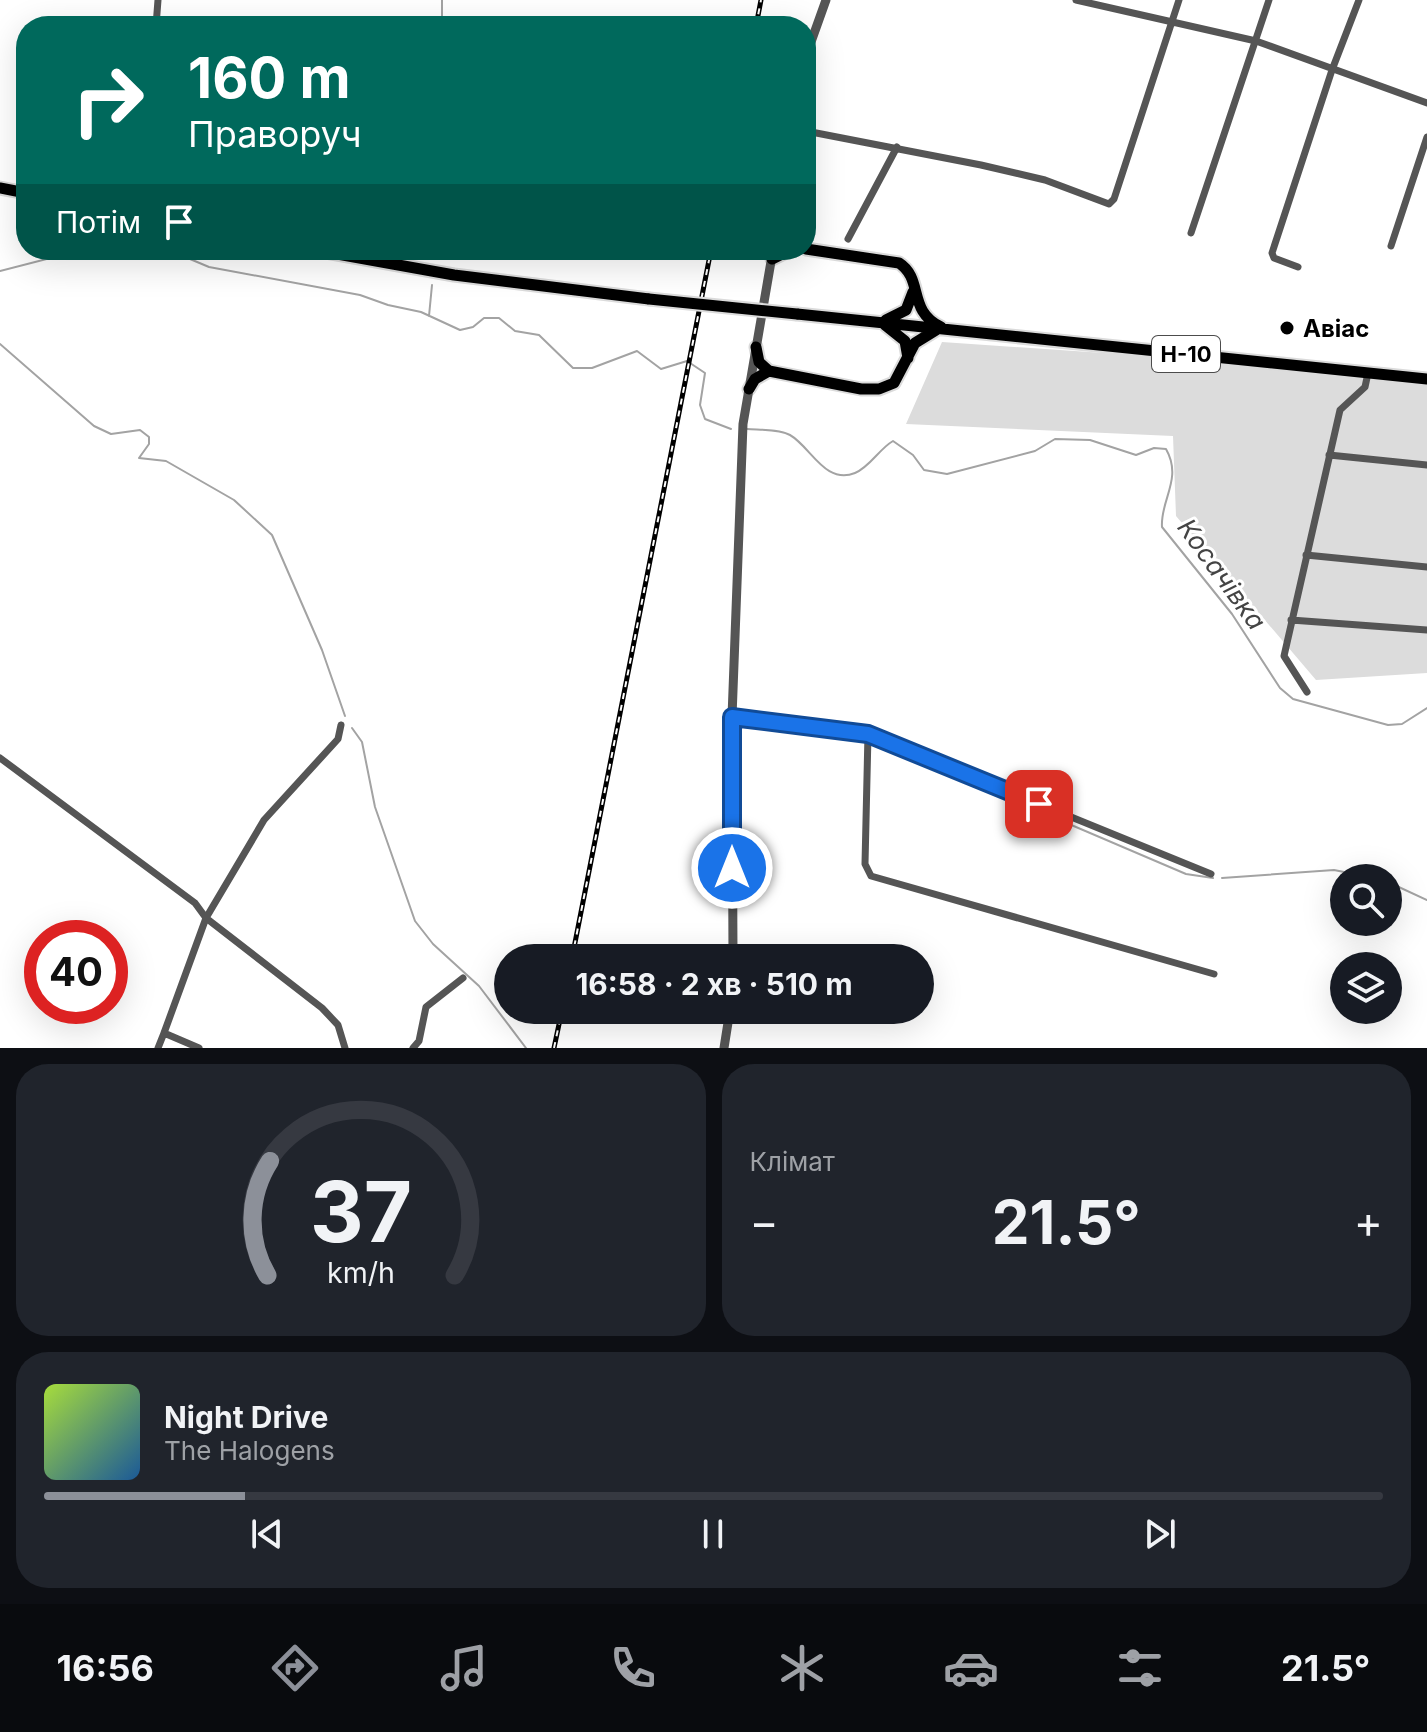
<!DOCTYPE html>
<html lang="uk">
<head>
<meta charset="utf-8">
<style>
	body { margin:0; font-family:Inter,sans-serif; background:#20242c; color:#f1f3f6; height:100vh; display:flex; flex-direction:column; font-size:30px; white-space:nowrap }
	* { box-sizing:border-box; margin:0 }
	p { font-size:26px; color:#9ea1a6 }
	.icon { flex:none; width:44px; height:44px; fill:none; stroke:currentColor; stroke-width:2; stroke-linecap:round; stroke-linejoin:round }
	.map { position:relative; height:1048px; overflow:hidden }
	.side { display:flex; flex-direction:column; gap:16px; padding:16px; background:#0d0f14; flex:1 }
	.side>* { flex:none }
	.top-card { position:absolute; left:16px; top:16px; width:800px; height:244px; border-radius:32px; box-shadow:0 8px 32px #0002; background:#00695c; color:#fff; overflow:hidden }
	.buttons { position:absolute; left:1330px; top:864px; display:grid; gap:16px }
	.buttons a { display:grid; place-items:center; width:72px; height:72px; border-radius:50%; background:#171b24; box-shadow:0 8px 32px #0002; font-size:40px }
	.speed { position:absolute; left:24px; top:920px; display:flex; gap:16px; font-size:40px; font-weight:700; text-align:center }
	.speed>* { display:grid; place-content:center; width:104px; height:104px; border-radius:50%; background:#171b24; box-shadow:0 8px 32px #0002; line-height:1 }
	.speed .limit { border:12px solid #d22; background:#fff; color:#111 }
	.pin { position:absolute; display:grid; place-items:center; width:68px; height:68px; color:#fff; margin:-34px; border-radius:16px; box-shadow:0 4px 12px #0006 }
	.me { position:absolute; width:88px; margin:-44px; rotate:0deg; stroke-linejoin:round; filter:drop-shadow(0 0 6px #0008) }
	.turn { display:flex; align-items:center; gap:28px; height:168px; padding:0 40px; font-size:36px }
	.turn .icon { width:104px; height:104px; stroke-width:2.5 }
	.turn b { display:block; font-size:56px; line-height:68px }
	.then { display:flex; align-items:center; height:76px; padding:0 40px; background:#0003; gap:16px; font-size:30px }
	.big { font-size:60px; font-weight:700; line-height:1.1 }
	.side .tile { flex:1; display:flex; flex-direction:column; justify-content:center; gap:12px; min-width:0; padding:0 28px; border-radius:32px; background:#20242c }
	.side .dial { align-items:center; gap:0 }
	.dial svg { height:208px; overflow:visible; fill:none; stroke:#363941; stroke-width:7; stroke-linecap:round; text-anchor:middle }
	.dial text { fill:#f1f3f6; stroke:none }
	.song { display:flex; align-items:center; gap:24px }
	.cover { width:96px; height:96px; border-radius:12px; background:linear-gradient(135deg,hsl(80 70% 55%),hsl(210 70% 35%)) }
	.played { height:8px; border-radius:4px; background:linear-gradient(90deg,#8c9099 15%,#363941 15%) }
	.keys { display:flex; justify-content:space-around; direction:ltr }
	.heat { display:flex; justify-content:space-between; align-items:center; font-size:44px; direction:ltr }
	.side .tiles { flex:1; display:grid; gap:16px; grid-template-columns:1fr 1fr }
	.tile:last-child { grid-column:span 2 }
	.trip { position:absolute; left:494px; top:944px; width:440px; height:80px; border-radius:40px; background:#171b24; box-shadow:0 8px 32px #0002; font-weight:700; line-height:80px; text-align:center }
	.tab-bar { display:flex; height:128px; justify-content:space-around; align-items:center; background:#090b0e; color:#9ea1a6 }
	.tab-bar .icon { width:56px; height:56px }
	.tab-bar .current { color:#8c9099 }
	.tab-bar b { font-size:36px; color:#f1f3f6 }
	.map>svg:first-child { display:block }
	.green { fill:#dcdcdc }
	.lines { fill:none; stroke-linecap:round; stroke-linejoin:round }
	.stream { stroke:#a3a3a3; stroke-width:2 }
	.primary-casing { stroke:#dbdbdb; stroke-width:15 }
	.minor { stroke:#555; stroke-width:7 }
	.tertiary { stroke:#555; stroke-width:9 }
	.primary { stroke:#000; stroke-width:11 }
	.rail-casing { stroke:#000; stroke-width:5 }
	.rail { stroke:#fff; stroke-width:2; stroke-dasharray:6; stroke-linecap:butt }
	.primary-bridge-casing { stroke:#dbdbdb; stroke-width:15; stroke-linecap:butt }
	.primary-bridge { stroke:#000; stroke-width:11 }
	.route-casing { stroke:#114b97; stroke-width:20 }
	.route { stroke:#1a73e8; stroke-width:14 }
	.poi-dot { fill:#000; stroke:#fff; stroke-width:3 }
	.labels { text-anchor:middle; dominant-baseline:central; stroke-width:6; stroke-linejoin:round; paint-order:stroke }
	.shield { fill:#fff; stroke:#4c4c4c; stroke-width:2 }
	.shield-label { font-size:22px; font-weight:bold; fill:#000 }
	.poi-label { font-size:24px; font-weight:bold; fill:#000; stroke:#fff; text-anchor:start }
	.water-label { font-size:26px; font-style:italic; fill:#444; stroke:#fff }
</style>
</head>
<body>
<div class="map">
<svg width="1427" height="1048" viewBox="0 0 1427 1048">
	<rect width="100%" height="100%" fill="#fff"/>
	<path class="green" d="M 942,342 L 1427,375 L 1427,673 L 1316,680 L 1176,516 L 1173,436 L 906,424 Z"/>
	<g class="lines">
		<path class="stream" d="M 442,26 L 442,0
			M 127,250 L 190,259 L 209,267 L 360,295 L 388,305 L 421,312 L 460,330 L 473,327 L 484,318 L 499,318 L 515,331 L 539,335 L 573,368 L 592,368 L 637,351 L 661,369 L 687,361 L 705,373 L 700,405 L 705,419 L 731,429
			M 436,254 L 436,250
			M 0,271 L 66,254 L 100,250
			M 429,316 L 432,285
			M 0,344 L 94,426 L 111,434 L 140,430 L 149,437 L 149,444 L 139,458 L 166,461 L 234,500 L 272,535 L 322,650 L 345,716
			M 747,429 C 760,430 779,429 790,435 C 811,447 825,485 855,473 C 870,467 879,449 893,441 L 913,455 L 924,470 L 947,474 L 1035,451 L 1055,439 L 1090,440 L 1136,455 L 1154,448 L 1166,449 C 1183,479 1160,500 1162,527 L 1232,614 L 1280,688 L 1293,699 L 1388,725 L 1402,724 L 1427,708
			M 352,728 L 362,742 L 375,807 L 415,921 L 433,944 L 479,986 L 526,1048
			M 898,751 L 1186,874 L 1213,878
			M 1222,878 L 1334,870 L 1374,878
			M 1388,882 L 1427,900"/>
		<g class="primary-casing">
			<path id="primary" d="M 0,188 L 26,193
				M 806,249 L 899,263 C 924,279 907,311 941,327
				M 315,250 L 454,275 L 649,299
				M 772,259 L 790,250
				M 797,314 L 1427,379
				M 886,320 L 906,310 L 913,292
				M 885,325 L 905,341 L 908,358
				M 756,347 L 759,362 L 769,371 L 861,389 L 879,389 L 894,383 L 915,343 L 936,330
				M 749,389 L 755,379 L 769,371"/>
		</g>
		<path class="minor" d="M 1076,0 L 1256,41 L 1427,103
			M 156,26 L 158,0
			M 806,131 L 981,165 L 1045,180 L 1109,204 L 1114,199 L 1179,0
			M 1191,233 L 1269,0
			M 848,239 L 897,147
			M 1391,246 L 1427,137
			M 1298,267 L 1274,258 L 1272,253 L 1332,70 L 1359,0
			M 1329,455 L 1427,465
			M 1306,555 L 1427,567
			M 1291,620 L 1427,630
			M 1307,692 L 1284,656 L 1340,410 L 1365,387 L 1368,373
			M 732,717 L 868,734 L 1211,874
			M 341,725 L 338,739 L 264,820 L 206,918 L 322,1008 L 338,1025 L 345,1048
			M 868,734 L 865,864 L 871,876 L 1214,974
			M 0,758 L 195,903 L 206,918 L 164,1033
			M 158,1048 L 164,1033 L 199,1048
			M 413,1048 L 419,1041 L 426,1007 L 463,978"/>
		<path class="tertiary" d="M 806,56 L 826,0
			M 733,958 L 732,717 L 743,424 L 773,250
			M 724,1048 L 730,1010"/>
		<use href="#primary" class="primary"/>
		<g class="rail-casing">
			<path id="rail" d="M 756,26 L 761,0
				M 572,958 L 711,250
				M 554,1048 L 562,1010"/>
		</g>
		<use href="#rail" class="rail"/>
		<g class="primary-bridge-casing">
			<path id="primary-bridge" d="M 649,299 L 797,314"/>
		</g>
		<use href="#primary-bridge" class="primary-bridge"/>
	</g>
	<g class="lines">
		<g class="route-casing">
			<path id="route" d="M 732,868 L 732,717 L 868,734 L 1039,804"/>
		</g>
		<use href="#route" class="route"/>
	</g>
	<circle class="poi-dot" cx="1287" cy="328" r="8"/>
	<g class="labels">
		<rect class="shield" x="1152" y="336" width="68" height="36" rx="6"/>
		<g class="shield-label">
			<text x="1186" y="354">Н-10</text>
		</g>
		<g class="poi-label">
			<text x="1303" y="328">Авіас</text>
		</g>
		<g class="water-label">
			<text transform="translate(1222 574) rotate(54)">Косачівка</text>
		</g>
	</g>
</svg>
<div class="buttons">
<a><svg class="icon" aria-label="search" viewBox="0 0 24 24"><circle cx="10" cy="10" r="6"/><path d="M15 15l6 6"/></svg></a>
<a><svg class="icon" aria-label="layers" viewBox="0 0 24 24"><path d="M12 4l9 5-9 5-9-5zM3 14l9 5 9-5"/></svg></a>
</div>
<div class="speed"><div class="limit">40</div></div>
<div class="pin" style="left:1039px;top:804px;background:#d93025"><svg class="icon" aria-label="arrive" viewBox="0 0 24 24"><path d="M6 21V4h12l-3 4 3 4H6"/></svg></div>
<svg class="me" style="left:732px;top:868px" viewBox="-20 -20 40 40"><circle r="17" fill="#1a73e8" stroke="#fff" stroke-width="3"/><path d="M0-11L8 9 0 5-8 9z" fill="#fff"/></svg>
<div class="trip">16:58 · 2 хв · 510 m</div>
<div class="top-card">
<div class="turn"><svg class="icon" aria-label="right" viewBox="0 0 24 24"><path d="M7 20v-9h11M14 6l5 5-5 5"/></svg><div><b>160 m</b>Праворуч</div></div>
<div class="then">Потім<svg class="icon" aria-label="arrive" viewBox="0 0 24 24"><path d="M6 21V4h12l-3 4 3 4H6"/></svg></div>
</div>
</div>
<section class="side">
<div class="tiles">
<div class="tile dial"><svg viewBox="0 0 100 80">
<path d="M14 69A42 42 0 1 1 86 69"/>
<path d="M14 69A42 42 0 0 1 15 25" stroke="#8c9099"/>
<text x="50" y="56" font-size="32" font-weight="700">37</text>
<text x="50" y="72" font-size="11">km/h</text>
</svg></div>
<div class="tile"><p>Клімат</p>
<div class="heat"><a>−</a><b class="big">21.5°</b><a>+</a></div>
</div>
<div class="tile">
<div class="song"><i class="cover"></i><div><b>Night Drive</b><p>The Halogens</p></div></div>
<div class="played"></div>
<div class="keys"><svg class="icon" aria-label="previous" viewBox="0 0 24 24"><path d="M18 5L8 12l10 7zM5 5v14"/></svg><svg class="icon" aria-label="pause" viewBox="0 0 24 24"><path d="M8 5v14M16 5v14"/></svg><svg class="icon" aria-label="next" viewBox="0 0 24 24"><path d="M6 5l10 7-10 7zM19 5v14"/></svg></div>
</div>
</div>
</section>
<nav class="tab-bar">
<b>16:56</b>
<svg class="icon current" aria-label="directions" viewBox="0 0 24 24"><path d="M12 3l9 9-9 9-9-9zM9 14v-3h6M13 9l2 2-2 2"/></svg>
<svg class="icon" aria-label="music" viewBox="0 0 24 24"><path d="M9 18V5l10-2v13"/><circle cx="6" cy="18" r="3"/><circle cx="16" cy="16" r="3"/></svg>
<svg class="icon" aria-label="phone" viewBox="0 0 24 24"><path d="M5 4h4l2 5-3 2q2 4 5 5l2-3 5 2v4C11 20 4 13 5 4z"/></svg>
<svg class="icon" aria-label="climate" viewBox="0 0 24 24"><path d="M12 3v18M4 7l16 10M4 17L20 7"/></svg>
<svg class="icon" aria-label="car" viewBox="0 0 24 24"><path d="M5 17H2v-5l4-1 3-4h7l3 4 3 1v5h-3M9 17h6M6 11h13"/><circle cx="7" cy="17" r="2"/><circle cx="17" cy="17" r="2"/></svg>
<svg class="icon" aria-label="filters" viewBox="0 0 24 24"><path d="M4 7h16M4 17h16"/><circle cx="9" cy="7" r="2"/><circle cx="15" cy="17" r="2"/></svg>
<b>21.5°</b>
</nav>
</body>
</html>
